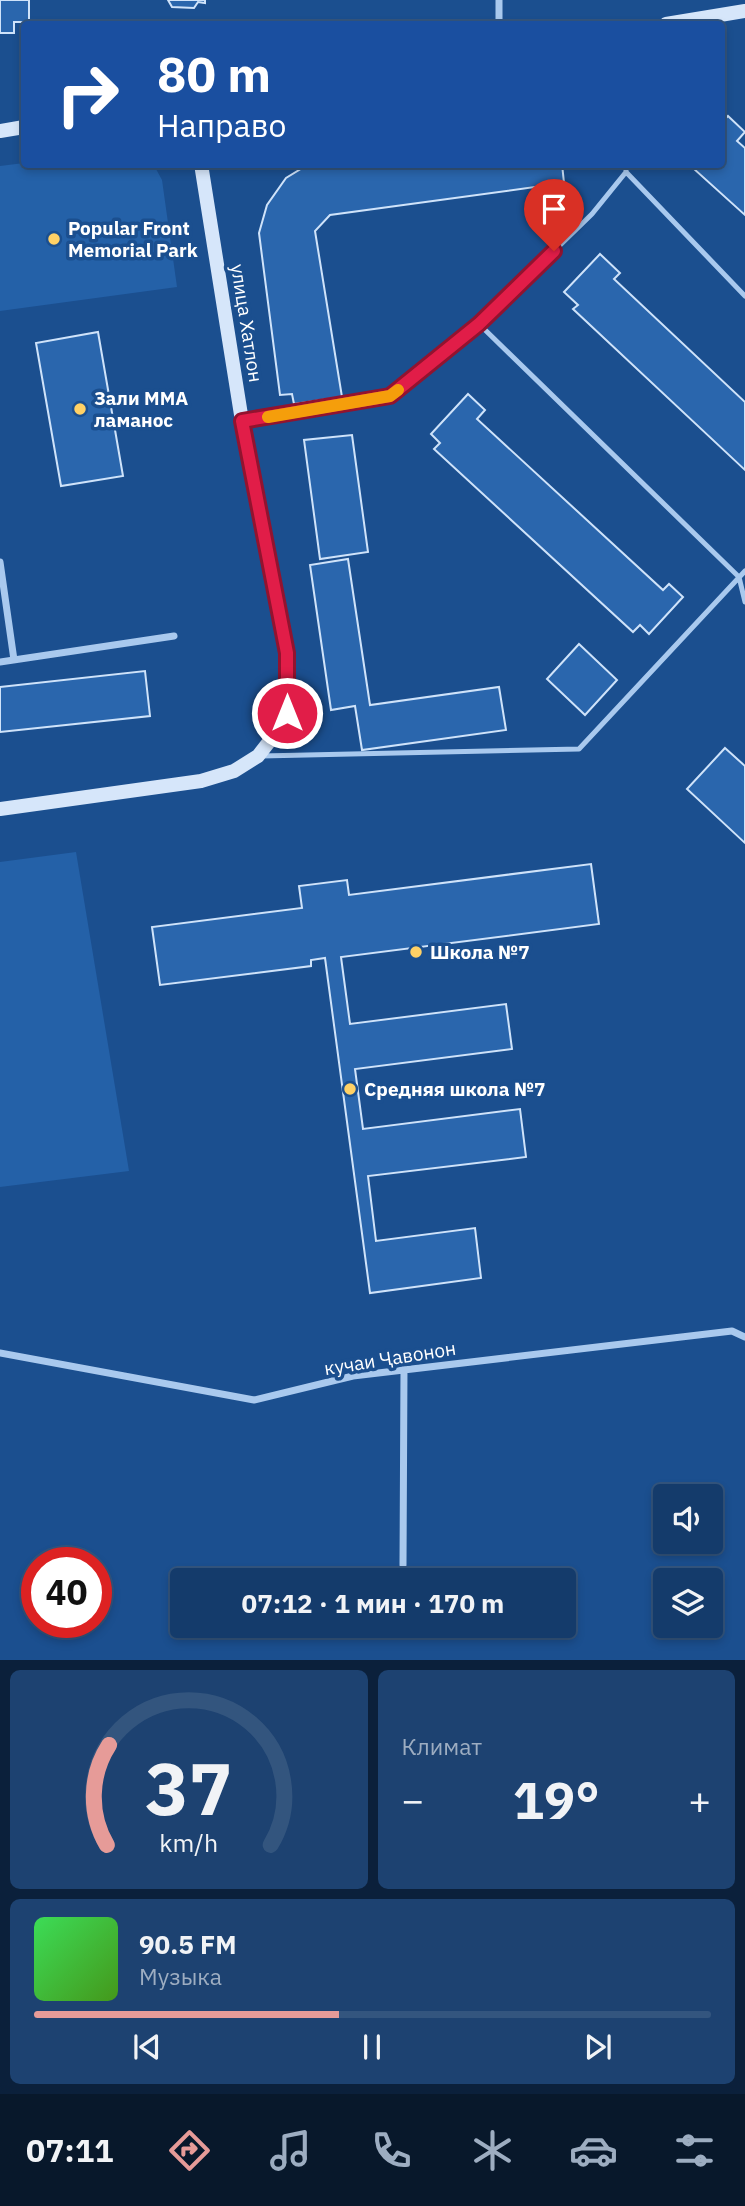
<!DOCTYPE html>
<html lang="ru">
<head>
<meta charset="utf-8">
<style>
	body { margin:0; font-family:"IBM Plex Sans",sans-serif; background:#1d4271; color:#f1f3f6; height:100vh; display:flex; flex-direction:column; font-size:26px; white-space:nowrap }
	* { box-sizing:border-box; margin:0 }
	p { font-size:23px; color:#9dadc1 }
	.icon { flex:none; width:38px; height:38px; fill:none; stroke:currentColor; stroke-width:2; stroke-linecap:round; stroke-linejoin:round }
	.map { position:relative; height:1660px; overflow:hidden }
	.details { display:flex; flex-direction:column; gap:10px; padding:10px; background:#0b203b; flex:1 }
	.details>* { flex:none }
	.guide { position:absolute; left:21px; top:21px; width:704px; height:147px; border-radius:7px; box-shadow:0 4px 10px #0003,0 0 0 2px #33557e; background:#1a4fa0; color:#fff; overflow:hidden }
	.fabs { position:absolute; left:653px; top:1484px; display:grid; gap:14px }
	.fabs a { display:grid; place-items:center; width:70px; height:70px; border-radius:7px; background:#143b6b; box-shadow:0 4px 10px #0003,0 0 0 2px #33557e; font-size:35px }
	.speed { position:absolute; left:21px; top:1547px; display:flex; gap:14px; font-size:35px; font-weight:700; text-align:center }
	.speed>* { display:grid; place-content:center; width:91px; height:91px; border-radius:50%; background:#143b6b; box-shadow:0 4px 10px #0003,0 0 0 2px #33557e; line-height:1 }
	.speed .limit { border:10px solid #d22; background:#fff; color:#111 }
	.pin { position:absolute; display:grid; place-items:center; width:60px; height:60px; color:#fff; margin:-72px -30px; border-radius:50% 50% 50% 0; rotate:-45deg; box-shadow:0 0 7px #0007 }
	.pin .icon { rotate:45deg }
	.me { position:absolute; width:77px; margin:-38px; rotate:0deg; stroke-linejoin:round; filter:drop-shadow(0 0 5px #0008) }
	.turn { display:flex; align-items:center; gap:24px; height:147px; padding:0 21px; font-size:32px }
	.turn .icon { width:91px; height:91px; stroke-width:2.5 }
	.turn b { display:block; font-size:49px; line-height:60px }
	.big { font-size:52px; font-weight:700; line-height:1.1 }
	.details .widget { flex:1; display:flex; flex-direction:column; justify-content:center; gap:10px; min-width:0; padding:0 24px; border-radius:10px; background:#1d4271 }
	.details .dial { align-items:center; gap:0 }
	.dial svg { height:182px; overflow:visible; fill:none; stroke:#33557e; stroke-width:7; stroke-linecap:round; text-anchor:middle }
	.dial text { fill:#f1f3f6; stroke:none }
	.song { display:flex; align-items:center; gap:21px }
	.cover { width:84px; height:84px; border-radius:10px; background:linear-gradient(135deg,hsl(130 70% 55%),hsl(100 70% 35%)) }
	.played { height:7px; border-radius:4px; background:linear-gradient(90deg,#e69b98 45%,#33557e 45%) }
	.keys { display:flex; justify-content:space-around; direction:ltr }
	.heat { display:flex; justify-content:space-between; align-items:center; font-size:38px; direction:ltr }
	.details .tiles { flex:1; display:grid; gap:10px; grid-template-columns:1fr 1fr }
	.widget:last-child { grid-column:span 2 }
	.trip { position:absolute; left:170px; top:1568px; width:406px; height:70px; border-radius:7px; background:#143b6b; box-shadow:0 4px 10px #0003,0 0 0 2px #33557e; font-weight:700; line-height:70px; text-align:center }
	.menu { display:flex; height:112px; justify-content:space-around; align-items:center; background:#08182b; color:#9dadc1 }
	.menu .icon { width:49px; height:49px }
	.menu .selected { color:#e69b98 }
	.menu b { font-size:32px; color:#f1f3f6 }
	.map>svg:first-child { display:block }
	.green { fill:#2461a8 }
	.building { fill:#2a66ad; stroke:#cfe3fa; stroke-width:2 }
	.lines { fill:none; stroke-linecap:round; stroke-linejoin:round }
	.lane { stroke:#a9c9ee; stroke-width:5 }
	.street { stroke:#a9c9ee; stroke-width:7 }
	.secondary { stroke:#d6e6fa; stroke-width:14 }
	.route-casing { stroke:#92132f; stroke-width:18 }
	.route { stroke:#e11d48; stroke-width:12 }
	.slow { stroke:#f59e0b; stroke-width:12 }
	.poi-dot { fill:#ffd166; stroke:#1b4f8f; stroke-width:2.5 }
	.labels { text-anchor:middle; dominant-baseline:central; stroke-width:7; stroke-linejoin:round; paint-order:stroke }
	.poi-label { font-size:19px; font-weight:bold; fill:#fff; stroke:#1b4f8f; text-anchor:start }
	.street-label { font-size:19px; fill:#fff; stroke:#1b4f8f }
</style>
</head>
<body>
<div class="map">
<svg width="745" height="1660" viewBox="0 0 745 1660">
	<rect width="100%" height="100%" fill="#1b4f8f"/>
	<path class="green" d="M 24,163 L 150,164 L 156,169 L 162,180 L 177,287 L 0,311 L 0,166 Z
		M 76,852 L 129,1171 L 0,1187 L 0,862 Z"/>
	<path class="building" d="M 0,0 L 29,0 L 29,22 L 14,22 L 14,33 L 0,33 Z
		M 168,0 L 205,0 L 205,3 L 198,2 L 194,8 L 172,7 Z
		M 728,116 L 745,132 L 737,141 L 745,148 L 745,215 L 694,169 L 698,164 L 721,164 L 721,123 Z
		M 309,164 L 562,164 L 564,183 L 330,215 L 315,231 L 342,397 L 294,404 L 292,394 L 280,395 L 259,233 L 267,205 L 286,178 Z
		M 600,254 L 620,273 L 614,279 L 745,402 L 745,470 L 573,309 L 578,305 L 564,292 Z
		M 98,332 L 123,476 L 61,486 L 36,343 Z
		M 468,394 L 485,410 L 477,419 L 663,590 L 669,584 L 683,597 L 649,634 L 640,625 L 633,632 L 434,449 L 440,443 L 431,434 Z
		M 352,435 L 368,552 L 320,559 L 304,440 Z
		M 348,559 L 370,705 L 499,687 L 506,730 L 362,750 L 355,706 L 331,710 L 310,565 Z
		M 579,644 L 617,680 L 585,715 L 547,679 Z
		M 145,671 L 150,716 L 0,732 L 0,687 Z
		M 725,748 L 745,766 L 745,843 L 687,789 Z
		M 591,864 L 599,924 L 341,957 L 350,1024 L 506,1004 L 512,1049 L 355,1069 L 363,1129 L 520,1109 L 526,1157 L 368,1176 L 376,1241 L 475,1228 L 481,1278 L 370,1293 L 325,958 L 311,960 L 311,966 L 160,985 L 152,927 L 302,908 L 299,886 L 347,880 L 349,895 Z"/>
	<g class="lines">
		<path class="lane" d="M 626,172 L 745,296
			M 479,324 L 739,577 L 745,602
			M 243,421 L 390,396 L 479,324 L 592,214 L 626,172 L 626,164
			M 261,756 L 579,749 L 745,571"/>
		<path class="street" d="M 499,0 L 499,24
			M 0,562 L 14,660
			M 0,662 L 174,636
			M 0,1353 L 254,1400 L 353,1376 L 732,1331 L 745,1337
			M 403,1565 L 404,1369"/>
		<path class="secondary" d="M 666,24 L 745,11
			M 0,131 L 24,127
			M 0,809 L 201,781 L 234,771 L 258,756 L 272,738 L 287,713 L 287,653 L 242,421 L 201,164"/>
	</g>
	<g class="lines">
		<g class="route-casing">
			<path id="route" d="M 287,713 L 287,653 L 242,421 L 390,396 L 479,324 L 554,251"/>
		</g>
		<use href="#route" class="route"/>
		<path class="slow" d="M 268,417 L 390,396 L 398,390"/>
	</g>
	<g class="poi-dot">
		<circle cx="54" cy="239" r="7"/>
		<circle cx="80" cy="409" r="7"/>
		<circle cx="416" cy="952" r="7"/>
		<circle cx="350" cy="1089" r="7"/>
	</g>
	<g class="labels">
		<g class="poi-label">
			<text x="68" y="228">Popular Front<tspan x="68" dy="22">Memorial Park</tspan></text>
			<text x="94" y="398">Зали MMA<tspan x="94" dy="22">ламанос</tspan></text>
			<text x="430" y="952">Школа №7</text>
			<text x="364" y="1089">Средняя школа №7</text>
		</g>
		<g class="street-label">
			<text transform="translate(247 323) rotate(81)">улица Хатлон</text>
			<text transform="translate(390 1358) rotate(-9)">кучаи Ҷавонон</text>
		</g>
	</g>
</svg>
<div class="fabs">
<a><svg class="icon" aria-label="sound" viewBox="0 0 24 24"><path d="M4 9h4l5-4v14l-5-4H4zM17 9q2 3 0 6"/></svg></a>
<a><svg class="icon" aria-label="layers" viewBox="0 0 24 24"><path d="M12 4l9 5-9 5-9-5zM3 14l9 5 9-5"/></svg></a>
</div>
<div class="speed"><div class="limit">40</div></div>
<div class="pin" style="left:554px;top:251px;background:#d93025"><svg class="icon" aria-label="arrive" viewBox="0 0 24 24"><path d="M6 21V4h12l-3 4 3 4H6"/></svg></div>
<svg class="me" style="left:287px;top:713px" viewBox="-20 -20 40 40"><circle r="17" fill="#e11d48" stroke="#fff" stroke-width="3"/><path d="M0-11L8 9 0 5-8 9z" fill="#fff"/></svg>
<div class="trip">07:12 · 1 мин · 170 m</div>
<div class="guide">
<div class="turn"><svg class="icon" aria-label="right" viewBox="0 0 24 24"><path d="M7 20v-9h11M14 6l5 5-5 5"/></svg><div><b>80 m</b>Направо</div></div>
</div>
</div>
<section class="details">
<div class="tiles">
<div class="widget dial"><svg viewBox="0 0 100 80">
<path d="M14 69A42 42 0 1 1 86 69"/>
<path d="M14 69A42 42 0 0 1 15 25" stroke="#e69b98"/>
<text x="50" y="56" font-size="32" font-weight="700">37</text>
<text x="50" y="72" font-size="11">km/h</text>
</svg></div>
<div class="widget"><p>Климат</p>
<div class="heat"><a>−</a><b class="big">19°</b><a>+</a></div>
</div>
<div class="widget">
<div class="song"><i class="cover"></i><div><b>90.5 FM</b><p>Музыка</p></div></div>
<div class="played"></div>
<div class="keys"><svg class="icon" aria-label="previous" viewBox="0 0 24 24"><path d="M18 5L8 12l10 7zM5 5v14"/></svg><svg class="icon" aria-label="pause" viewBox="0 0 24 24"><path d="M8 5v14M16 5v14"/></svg><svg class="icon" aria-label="next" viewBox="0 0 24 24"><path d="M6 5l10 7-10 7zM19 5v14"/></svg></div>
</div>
</div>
</section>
<nav class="menu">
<b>07:11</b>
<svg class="icon selected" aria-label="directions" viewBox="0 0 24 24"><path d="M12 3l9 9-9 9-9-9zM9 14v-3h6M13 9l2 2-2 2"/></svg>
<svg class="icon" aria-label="music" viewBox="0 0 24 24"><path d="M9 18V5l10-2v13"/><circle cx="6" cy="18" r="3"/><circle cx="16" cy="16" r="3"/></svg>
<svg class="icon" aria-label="phone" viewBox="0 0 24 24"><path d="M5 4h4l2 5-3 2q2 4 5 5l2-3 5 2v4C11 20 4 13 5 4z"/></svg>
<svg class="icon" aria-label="climate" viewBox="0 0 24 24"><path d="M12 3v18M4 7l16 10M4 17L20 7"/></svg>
<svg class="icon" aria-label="car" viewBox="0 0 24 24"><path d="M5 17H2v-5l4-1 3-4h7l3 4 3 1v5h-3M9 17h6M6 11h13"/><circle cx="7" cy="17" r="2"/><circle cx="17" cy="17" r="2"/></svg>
<svg class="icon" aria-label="filters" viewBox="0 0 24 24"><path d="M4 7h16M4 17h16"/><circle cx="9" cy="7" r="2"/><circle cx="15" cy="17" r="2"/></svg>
</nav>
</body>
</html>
